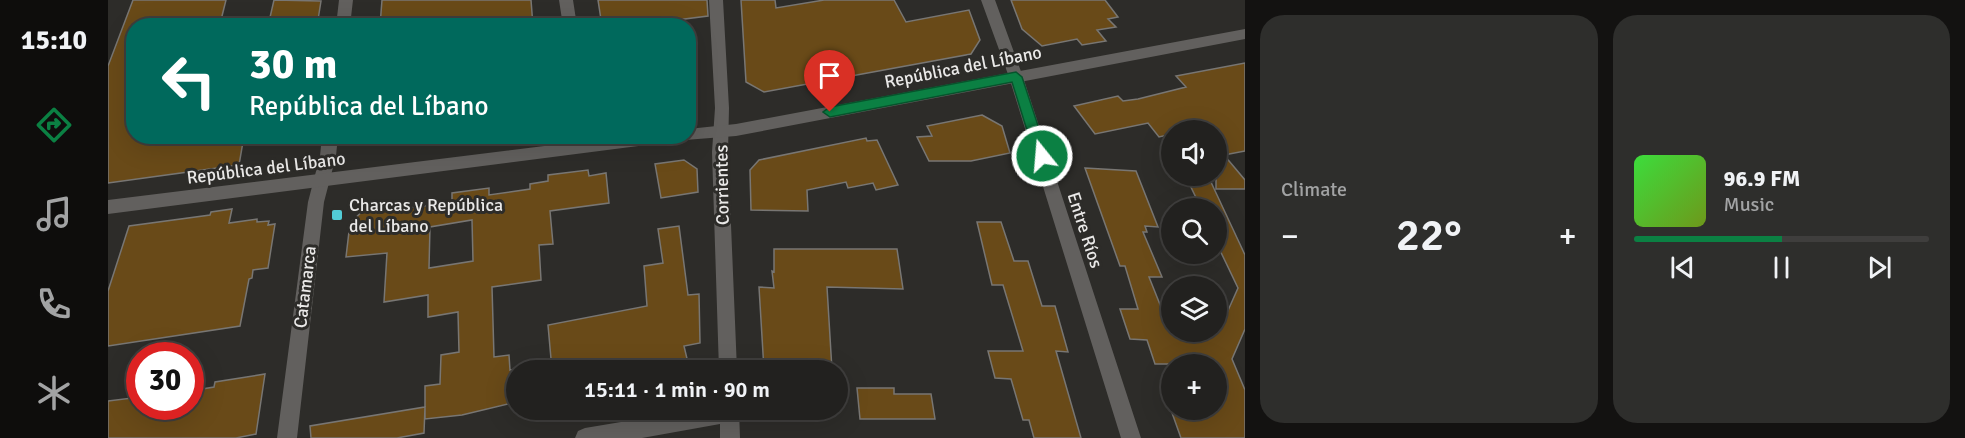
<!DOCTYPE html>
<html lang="en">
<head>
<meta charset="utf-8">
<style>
	body { margin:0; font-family:Signika,sans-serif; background:#2e2e2c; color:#f1f3f6; height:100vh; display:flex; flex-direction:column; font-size:22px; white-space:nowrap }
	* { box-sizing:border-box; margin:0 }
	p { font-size:20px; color:#a2a3a4 }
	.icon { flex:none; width:33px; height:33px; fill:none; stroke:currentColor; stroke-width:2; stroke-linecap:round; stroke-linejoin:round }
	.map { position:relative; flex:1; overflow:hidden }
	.panel { display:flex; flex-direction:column; gap:15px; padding:15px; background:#131211; width:720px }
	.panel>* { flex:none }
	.guide { position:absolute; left:18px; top:18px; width:570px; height:126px; border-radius:24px; box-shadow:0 6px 24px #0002,0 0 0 2px #3f3e3d; background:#00695c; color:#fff; overflow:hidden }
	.fabs { position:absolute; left:1053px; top:120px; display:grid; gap:12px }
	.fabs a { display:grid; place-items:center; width:66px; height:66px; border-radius:50%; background:#22211f; box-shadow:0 6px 24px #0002,0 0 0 2px #3f3e3d; font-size:30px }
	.speed { position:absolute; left:18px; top:342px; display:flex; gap:12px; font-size:30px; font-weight:700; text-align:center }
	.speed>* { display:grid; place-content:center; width:78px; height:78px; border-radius:50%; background:#22211f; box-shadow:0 6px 24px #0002,0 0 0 2px #3f3e3d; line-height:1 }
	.speed .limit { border:9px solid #d22; background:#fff; color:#111 }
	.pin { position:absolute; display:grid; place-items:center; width:51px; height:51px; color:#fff; margin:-62px -26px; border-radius:50% 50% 50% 0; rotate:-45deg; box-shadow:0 0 6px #0007 }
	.pin .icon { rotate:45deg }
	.me { position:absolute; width:66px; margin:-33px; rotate:343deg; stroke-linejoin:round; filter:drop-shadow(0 0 4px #0008) }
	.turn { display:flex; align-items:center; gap:21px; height:126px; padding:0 24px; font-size:27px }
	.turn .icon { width:78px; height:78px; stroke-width:2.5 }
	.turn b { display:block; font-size:42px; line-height:51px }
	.big { font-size:45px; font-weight:600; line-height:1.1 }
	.panel .card { flex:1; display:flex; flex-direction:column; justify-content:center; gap:9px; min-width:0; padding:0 21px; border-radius:24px; background:#2e2e2c }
	.song { display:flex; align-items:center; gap:18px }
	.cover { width:72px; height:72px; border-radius:9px; background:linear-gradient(135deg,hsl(120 70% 55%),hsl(80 70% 35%)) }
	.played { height:6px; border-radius:3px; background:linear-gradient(90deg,#0b8043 50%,#3f3e3d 50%) }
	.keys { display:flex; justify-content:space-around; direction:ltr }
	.heat { display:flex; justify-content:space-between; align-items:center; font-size:33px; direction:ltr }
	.panel .tiles { flex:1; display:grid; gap:15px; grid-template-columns:repeat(2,1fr) }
	.trip { position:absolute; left:398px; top:360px; width:342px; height:60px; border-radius:30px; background:#22211f; box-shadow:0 6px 24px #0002,0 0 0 2px #3f3e3d; font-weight:600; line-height:60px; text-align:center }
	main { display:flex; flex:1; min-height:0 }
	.dock { display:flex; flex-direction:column; width:108px; justify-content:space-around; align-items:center; background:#0e0d0c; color:#a2a3a4 }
	.dock .icon { width:42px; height:42px }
	.dock .on { color:#0b8043 }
	.dock b { font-size:27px; color:#f1f3f6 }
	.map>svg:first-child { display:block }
	.building { fill:#694a18; stroke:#787673; stroke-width:1.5; fill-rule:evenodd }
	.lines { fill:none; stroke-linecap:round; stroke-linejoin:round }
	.minor { fill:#62605e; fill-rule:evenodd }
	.secondary { fill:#62605e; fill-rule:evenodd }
	.route { fill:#0b8043; stroke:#07532c; stroke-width:1.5 }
	.poi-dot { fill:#52ccd6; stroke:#2d2c29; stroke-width:2 }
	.labels { text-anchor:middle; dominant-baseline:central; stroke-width:6; stroke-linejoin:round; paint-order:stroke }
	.street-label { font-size:18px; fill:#eae9e8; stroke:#2d2c29 }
	.poi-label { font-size:18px; fill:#eae9e8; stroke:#2d2c29; text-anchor:start }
</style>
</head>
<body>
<main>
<nav class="dock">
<b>15:10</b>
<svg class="icon on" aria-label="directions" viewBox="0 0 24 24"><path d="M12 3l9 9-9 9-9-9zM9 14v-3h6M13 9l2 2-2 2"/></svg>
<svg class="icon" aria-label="music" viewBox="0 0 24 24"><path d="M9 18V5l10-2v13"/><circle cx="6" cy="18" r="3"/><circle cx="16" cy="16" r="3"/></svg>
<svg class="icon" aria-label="phone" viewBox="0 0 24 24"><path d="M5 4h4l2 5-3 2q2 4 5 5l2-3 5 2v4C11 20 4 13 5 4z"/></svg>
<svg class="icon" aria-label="climate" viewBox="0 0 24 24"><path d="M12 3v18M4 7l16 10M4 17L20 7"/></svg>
</nav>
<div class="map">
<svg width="1137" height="438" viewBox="0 0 1137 438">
	<rect width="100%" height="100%" fill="#2d2c29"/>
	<path class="building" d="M 25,0 L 118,0 L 113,20 L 66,26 L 26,26 L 26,136 L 136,136 L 131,165 L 0,183 L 0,66 Z
		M 166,0 L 213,1 L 209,26 L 160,26 Z
		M 274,0 L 423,0 L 425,26 L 272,26 Z
		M 490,0 L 599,0 L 600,16 L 521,26 L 494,26 Z
		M 633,0 L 667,0 L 668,8 L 716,0 L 786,0 L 798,22 L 861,10 L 872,40 L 863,54 L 656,92 L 638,82 Z
		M 903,0 L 997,0 L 1010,17 L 1000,19 L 1008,27 L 989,30 L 998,41 L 974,45 L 969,39 L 934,46 L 914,29 Z
		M 1137,63 L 1137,151 L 1116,155 L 1137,180 L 1137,189 L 1108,189 L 1108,130 L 1064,130 L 1064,134 L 1051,137 L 1040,123 L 987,134 L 966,106 L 1010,96 L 1015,101 L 1030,99 L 1078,87 L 1068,76 Z
		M 874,115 L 894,126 L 902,153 L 863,161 L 821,161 L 809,137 L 824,136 L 819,126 Z
		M 758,138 L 759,141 L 769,140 L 790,185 L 768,190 L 765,183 L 740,188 L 738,182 L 699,190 L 700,211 L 643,210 L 642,170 L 651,160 Z
		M 576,160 L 589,169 L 590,192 L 553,198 L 547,164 Z
		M 977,168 L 1028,171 L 1050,227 L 1037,226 L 1039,232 L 1035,232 L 1054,277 L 1041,277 L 1063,332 L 1108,332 L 1108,320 L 1114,324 L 1130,288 L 1108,242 L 1108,208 L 1093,208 L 1081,183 L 1102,180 L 1137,255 L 1137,329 L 1124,359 L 1137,390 L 1137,438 L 1073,438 L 1063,410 L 1108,410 L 1108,364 L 1047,364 L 1039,340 L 1022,339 L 1012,309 L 1030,309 L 1017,266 L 1012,266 Z
		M 480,170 L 481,176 L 498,173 L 501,203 L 442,211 L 445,244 L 431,245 L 433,280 L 384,287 L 386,357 L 401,355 L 402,370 L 408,369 L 408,402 L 354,415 L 317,419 L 317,386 L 332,384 L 333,355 L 351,352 L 350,312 L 320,317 L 320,295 L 276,302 L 279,253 L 238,257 L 242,223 L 261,205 L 283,202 L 282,210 L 344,203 L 344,193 L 381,188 L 381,195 L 422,189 L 422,184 L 440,181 L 440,175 ZM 364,220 L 365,261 L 321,268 L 322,227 Z
		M 124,209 L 121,223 L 149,219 L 149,222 L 161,221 L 160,225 L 167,224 L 160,268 L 145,270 L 144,278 L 141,279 L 132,326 L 0,346 L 0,291 L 21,226 L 102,215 L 103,212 Z
		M 869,222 L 893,222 L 906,261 L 920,261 L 934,306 L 947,306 L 960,352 L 948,351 L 973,438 L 926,438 L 921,420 L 915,420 L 903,379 L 887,378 L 880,351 L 915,351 L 895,285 L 884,285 Z
		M 571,226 L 580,295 L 591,294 L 592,343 L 576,346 L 581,367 L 559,370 L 444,370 L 440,325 L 539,306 L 536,266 L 555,263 L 550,229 Z
		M 666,249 L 789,249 L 795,289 L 719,287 L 724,370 L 656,370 L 651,287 L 666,288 L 664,271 L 666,272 Z
		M 157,374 L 148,434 L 128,438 L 0,438 L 0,401 L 32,397 L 32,406 L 82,406 L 82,391 L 106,387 L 107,382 Z
		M 749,388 L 786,388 L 786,394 L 823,394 L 827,419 L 752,419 Z
		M 317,407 L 316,433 L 289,438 L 203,438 L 202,426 Z"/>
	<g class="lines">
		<path class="minor" d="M 231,0 L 245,0 L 242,26 L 228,26 Z
			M 451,0 L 465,0 L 469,26 L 455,26 Z
			M 601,0 L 615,0 L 621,108 L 620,152 L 629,370 L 611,370 L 604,152 L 607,108 Z
			M 873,0 L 887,0 L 915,77 L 1033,438 L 1013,438 L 901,77 Z
			M 214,136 L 230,136 L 228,156 L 216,202 L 189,438 L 169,438 L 200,202 L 212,156 Z
			M 585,410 L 631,410 L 632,438 L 612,438 L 612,424 L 534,438 L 467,438 L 470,431 L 477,428 Z"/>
		<path class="secondary" d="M 1137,29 L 1137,39 L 628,136 L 577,140 L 0,214 L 0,200 L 517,136 L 580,136 L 580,129 L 628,124 Z"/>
	</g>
	<path class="route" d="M 908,72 L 914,77 L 940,156 L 934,161 L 927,156 L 904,82 L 722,117 L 715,112 L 722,107 Z"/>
	<rect class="poi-dot" x="223" y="209" width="12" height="12" rx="3"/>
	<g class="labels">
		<g class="street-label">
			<text transform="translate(855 67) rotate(-11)">República del Líbano</text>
			<text transform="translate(158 168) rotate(-7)">República del Líbano</text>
			<text transform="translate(614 185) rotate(-91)">Corrientes</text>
			<text transform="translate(977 230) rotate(72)">Entre Ríos</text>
			<text transform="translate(197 287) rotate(-83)">Catamarca</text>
		</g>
		<g class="poi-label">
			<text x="241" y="205">Charcas y República<tspan x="241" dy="21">del Líbano</tspan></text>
		</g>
	</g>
</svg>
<div class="fabs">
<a><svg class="icon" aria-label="sound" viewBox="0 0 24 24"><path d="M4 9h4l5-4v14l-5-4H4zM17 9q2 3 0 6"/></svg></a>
<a><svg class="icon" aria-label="search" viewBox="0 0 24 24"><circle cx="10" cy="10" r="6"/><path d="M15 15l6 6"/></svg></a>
<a><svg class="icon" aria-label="layers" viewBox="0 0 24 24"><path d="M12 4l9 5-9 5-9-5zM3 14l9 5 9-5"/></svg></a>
<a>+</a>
</div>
<div class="speed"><div class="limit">30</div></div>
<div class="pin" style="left:722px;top:112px;background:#d93025"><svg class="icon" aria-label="arrive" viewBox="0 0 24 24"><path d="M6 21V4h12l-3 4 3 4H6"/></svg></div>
<svg class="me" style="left:934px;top:156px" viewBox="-20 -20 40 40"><circle r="17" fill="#0b8043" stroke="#fff" stroke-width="3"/><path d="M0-11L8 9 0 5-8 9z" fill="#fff"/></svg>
<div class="trip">15:11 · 1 min · 90 m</div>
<div class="guide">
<div class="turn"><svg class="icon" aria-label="left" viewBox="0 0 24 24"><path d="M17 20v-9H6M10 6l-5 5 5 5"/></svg><div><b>30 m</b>República del Líbano</div></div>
</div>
</div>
<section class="panel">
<div class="tiles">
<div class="card"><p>Climate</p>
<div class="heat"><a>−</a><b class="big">22°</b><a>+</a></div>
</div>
<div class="card">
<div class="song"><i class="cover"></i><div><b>96.9 FM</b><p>Music</p></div></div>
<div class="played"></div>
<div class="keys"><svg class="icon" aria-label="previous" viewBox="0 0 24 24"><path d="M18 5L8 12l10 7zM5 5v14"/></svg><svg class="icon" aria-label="pause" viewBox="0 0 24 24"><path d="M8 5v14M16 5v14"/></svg><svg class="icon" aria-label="next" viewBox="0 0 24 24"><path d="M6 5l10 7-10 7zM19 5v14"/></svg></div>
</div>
</div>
</section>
</main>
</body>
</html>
